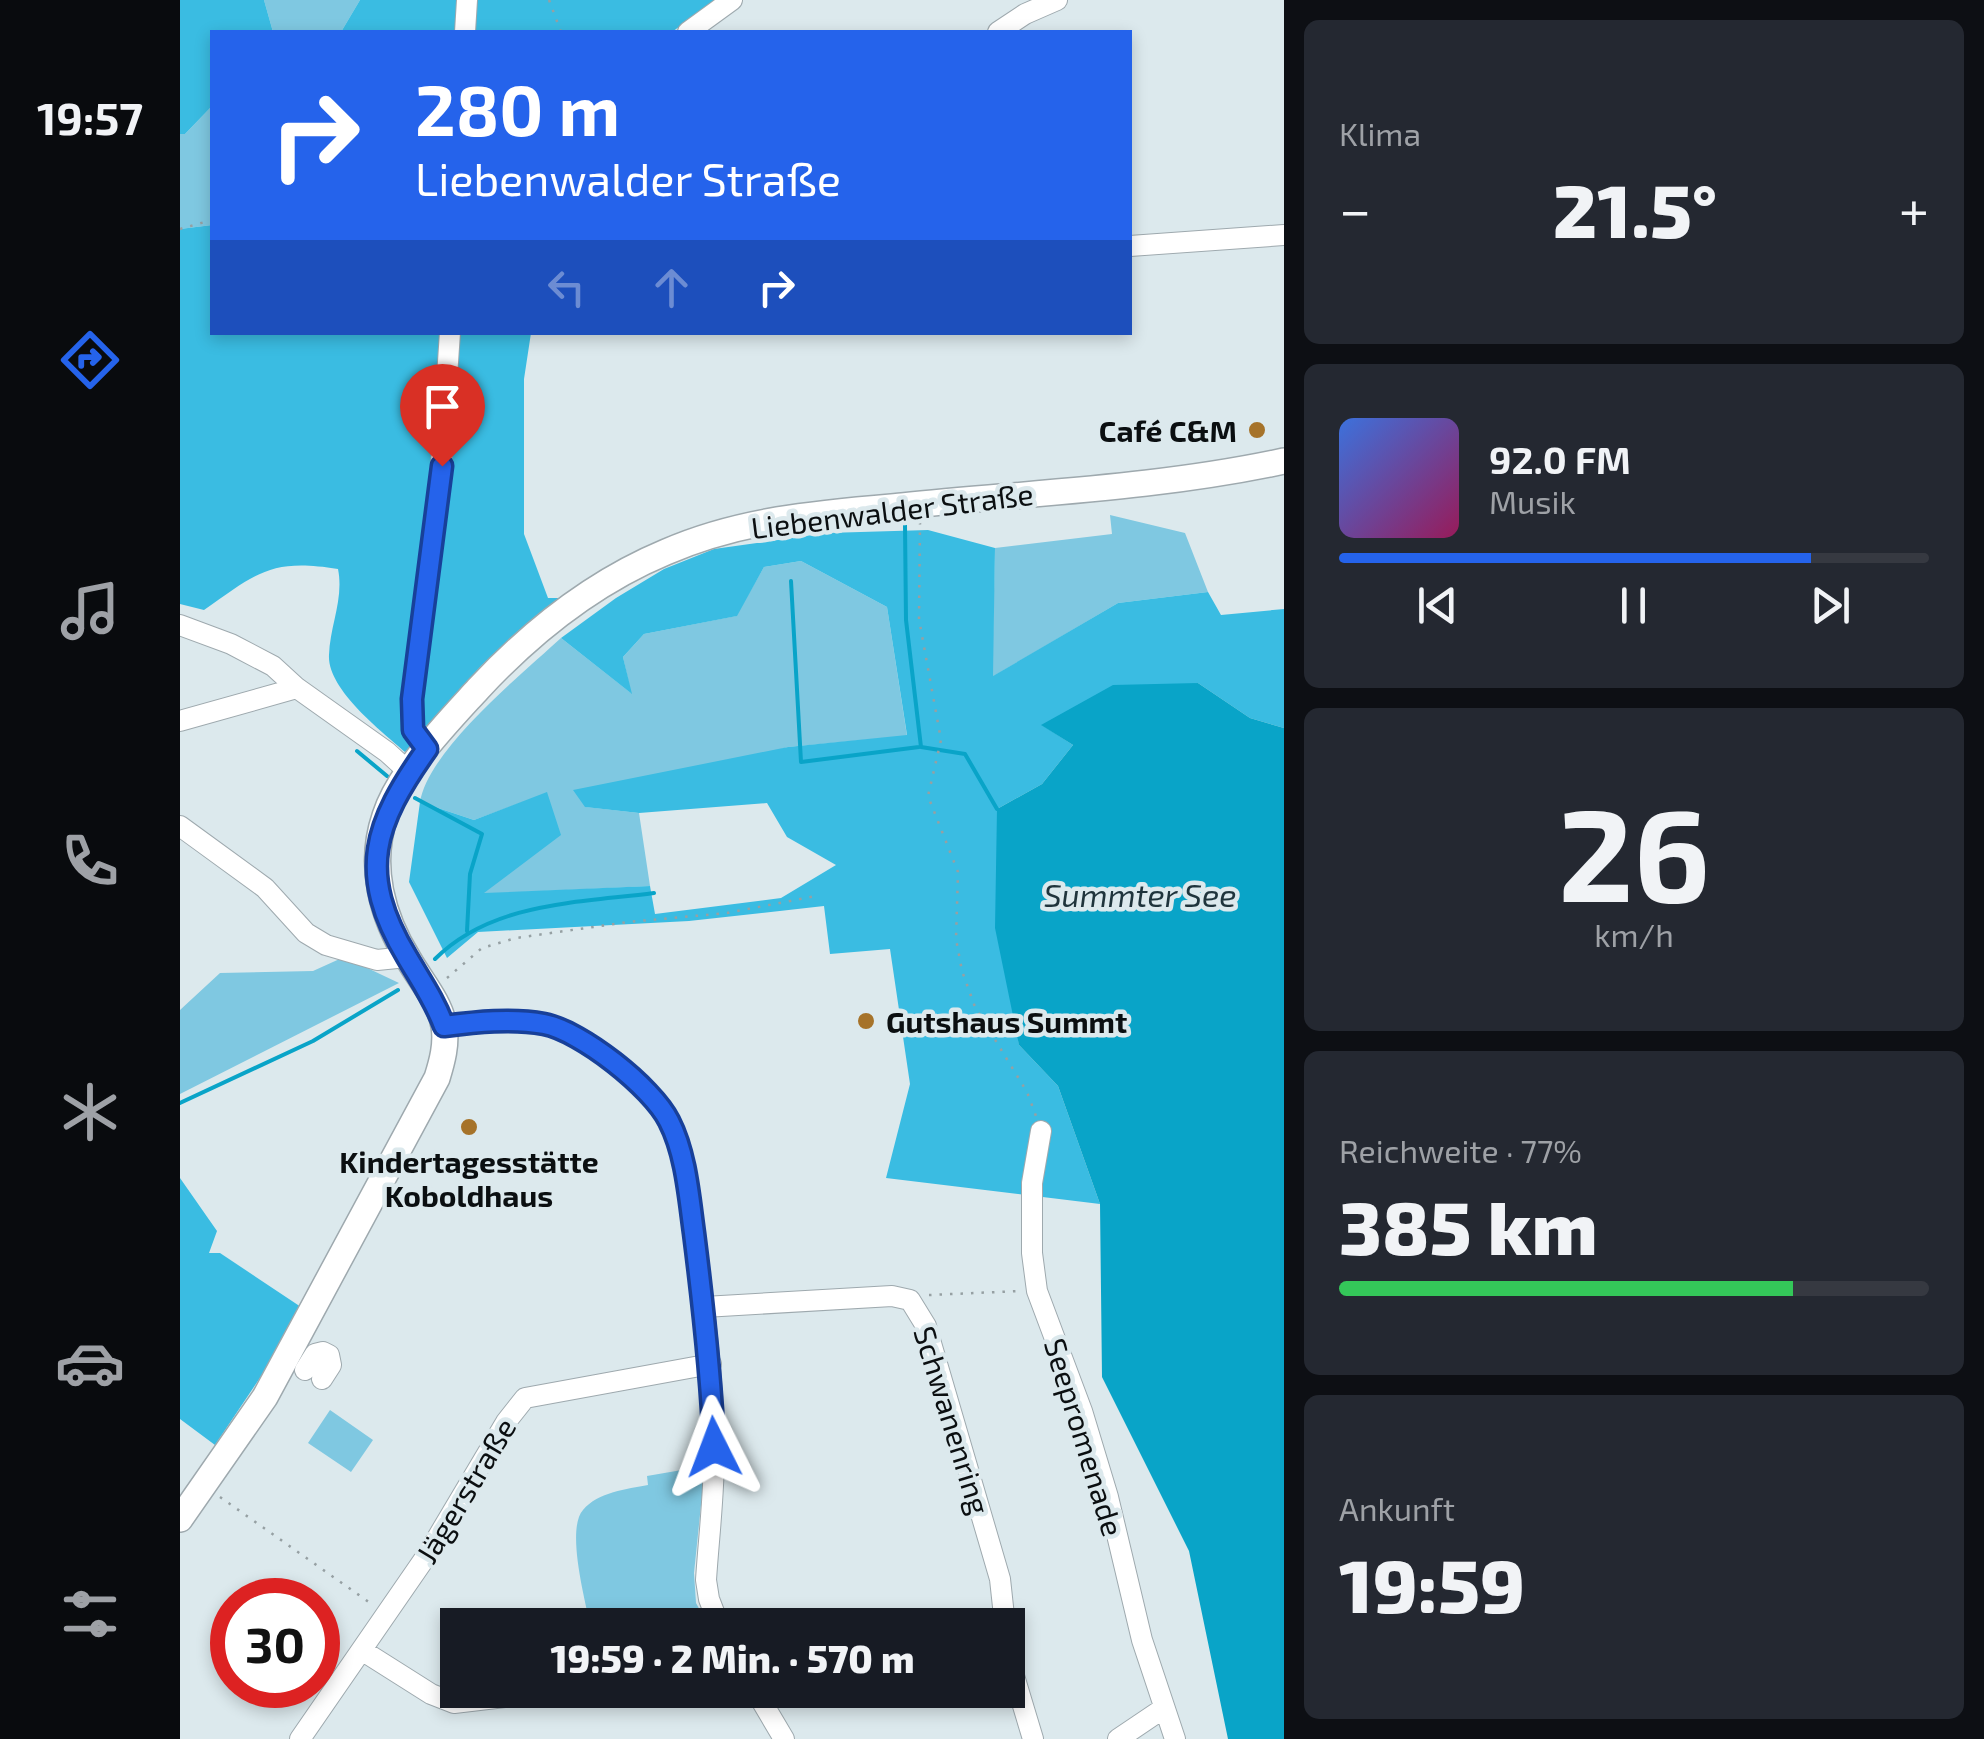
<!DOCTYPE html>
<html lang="de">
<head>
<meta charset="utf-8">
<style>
	body { margin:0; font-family:"Exo 2",sans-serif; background:#242831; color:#f1f3f6; height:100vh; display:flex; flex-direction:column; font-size:38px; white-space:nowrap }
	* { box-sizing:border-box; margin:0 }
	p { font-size:32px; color:#9ea1a6 }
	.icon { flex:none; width:55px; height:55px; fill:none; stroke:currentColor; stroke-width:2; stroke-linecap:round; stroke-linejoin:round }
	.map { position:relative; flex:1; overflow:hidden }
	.details { display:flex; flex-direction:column; gap:20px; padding:20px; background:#0d0f14; width:700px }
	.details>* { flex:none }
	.top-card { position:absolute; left:30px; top:30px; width:922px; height:305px; border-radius:0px; box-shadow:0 5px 15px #0003; background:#2563eb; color:#fff; overflow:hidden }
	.speed { position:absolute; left:30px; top:1578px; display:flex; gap:20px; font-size:50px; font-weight:700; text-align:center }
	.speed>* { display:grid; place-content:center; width:130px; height:130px; border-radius:50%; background:#171b24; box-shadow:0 5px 15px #0003; line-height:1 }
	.speed .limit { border:15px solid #d22; background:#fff; color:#111 }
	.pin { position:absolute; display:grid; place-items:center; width:85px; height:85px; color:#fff; margin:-102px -42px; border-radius:50% 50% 50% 0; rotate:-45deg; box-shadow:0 0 10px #0007 }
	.pin .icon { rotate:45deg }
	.me { position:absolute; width:110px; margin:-55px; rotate:357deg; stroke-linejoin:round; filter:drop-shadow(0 0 8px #0008) }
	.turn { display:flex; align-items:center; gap:35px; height:210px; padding:0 40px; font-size:45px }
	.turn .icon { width:130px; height:130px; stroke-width:2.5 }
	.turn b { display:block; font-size:70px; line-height:85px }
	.lanes { display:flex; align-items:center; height:95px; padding:0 40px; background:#0003; justify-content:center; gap:50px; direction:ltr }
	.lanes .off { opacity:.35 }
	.big { font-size:75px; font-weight:800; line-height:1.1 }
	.details .widget { flex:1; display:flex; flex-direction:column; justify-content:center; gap:15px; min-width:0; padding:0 35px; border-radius:15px; background:#242831 }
	.details .dial { align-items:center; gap:0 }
	.dial b { font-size:130px; line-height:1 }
	.song { display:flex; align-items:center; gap:30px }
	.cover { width:120px; height:120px; border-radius:15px; background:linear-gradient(135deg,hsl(220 70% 55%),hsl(330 70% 35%)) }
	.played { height:10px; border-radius:5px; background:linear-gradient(90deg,#2563eb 80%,#363941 80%) }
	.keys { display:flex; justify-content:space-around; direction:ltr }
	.heat { display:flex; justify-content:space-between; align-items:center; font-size:55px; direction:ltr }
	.charge { height:15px; border-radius:8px; background:linear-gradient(90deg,#34c759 77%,#363941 0) }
	.trip { position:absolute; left:260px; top:1608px; width:585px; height:100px; border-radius:0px; background:#171b24; box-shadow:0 5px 15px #0003; font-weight:800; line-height:100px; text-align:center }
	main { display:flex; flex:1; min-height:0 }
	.menu { display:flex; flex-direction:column; width:180px; justify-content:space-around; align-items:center; background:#090b0e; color:#9ea1a6 }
	.menu .icon { width:70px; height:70px }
	.menu .current { color:#2563eb }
	.menu b { font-size:45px; color:#f1f3f6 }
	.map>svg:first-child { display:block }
	.green { fill:#7fc8e1 }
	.forest { fill:#3abce2 }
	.water { fill:#09a4c8 }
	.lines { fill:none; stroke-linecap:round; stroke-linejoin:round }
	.stream { stroke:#09a4c8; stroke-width:4 }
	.minor-casing { stroke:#9ea9ae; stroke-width:22 }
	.major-casing { stroke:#9ea9ae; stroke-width:28 }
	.path { stroke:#96a0a3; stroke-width:2.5; stroke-dasharray:2.5 8; stroke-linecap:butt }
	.minor { stroke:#fff; stroke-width:20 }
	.major { stroke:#fff; stroke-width:25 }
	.route-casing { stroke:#184099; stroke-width:25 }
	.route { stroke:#2563eb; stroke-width:18 }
	.poi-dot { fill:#a6732a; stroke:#dce9ed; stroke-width:4 }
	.labels { text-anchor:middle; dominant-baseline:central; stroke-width:9; stroke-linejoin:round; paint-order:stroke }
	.poi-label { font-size:30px; font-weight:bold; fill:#0b0f11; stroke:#dce9ed; text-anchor:end }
	.street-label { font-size:30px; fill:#0b0f11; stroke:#dce9ed }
	.water-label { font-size:32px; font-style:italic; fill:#1f343c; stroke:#dce9ed }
</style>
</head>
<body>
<main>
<nav class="menu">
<b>19:57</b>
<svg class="icon current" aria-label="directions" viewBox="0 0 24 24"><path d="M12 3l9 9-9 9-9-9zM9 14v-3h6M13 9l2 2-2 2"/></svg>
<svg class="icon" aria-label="music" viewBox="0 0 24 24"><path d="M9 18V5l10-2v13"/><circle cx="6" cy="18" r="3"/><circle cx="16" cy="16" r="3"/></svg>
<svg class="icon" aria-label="phone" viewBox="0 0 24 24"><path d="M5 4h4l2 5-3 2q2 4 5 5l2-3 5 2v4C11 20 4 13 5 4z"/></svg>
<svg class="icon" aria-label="climate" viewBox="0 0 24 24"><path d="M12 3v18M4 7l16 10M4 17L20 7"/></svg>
<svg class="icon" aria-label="car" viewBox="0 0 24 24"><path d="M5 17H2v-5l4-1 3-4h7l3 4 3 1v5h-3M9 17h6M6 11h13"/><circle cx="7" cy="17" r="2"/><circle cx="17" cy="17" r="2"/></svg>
<svg class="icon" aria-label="filters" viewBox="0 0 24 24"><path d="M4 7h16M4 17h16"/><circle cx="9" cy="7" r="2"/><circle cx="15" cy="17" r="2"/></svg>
</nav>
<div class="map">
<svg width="1104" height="1739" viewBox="0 0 1104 1739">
	<rect width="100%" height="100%" fill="#dce9ed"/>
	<path class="green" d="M 84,0 L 180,0 L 161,32 L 93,32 Z
		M 32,106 L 32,225 L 0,229 L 0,134 L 5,134 Z
		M 930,515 L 1005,533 L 1028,592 L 938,603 L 812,677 L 815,548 L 932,534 Z
		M 621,561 L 707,607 L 727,736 L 608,747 L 406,807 L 459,813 L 470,886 L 302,894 L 367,793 L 294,820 L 240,802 C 249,749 341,675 381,638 L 451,693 L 443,657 L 464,634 L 556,616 L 584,567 Z
		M 164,957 L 219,983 L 0,1094 L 0,1010 L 40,973 L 133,971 Z
		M 150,1410 L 193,1440 L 171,1472 L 128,1443 Z
		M 525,1466 L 514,1573 L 516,1603 L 528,1625 L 410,1625 C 405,1599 386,1529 403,1510 C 418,1492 447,1489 468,1485 L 467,1476 Z"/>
	<path class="forest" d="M 0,0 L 84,0 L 93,32 L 32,32 L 32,106 L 5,134 L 0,134 Z
		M 180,0 L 535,0 L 492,32 L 161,32 Z
		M 32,225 L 32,332 L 351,333 L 344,379 L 344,534 L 368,598 L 379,598 L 302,665 L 225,752 C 201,731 147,689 149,655 C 150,625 164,599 158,569 C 91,558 77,573 24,610 L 0,604 L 0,229 Z
		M 748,530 L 815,548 L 813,676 L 938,603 L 1028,592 L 1041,615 L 1104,609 L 1104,728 L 1070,718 L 1018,683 L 862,725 L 893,745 L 862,784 L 817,809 L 839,1045 L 878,1086 L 920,1204 L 706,1178 L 730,1084 L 710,949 L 650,954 L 644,906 L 509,921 L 298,932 L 267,958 L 229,882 L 240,802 L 294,820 L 367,792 L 381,835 L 304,893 L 470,886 L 475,914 L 601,898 L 656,865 L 607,837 L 587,803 L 459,813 L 405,807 L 393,790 L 608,747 L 727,735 L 707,607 L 621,561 L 584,567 L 557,616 L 464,634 L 443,657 L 452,694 L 381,638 L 436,598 L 484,569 L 534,549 L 647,533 Z
		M 0,1178 L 37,1231 L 29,1253 L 40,1253 L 121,1307 L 92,1360 L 35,1445 L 0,1419 Z"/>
	<path class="water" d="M 1018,683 L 1070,718 L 1104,728 L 1104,1739 L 1048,1739 L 1009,1551 L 922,1377 L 920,1204 L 878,1086 L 839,1045 L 815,928 L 817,809 L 862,784 L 893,745 L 861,725 L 933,685 Z"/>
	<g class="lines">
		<path class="stream" d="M 725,525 L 726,620 L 741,747 L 785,754 L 817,809
			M 611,581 L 621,762 L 739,747
			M 177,751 L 207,776
			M 235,798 L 302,834 L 290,874 L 287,931
			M 255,959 C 312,902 398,903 474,893
			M 0,1103 L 133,1041 L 218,990"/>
		<g class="minor-casing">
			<path id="minor" d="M 285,32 L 287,0
				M 508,32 L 552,0
				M 818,32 L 845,14 L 877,0
				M 950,246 L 1104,235
				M 0,625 L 51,644 L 93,666 L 117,688 L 207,752 L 230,773
				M 0,721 L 117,688
				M 247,749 L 233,730 L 232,699 L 261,466 L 270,332
				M 0,826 L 85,888 L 126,933 L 146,945 L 197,960 L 227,957
				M 264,1026 C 296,1022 331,1019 363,1024 C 401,1030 470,1086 488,1119 C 507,1154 509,1200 514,1238 C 524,1306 533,1374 534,1443 C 535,1488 529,1534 526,1580 L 529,1599 L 539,1625
				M 861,1131 L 852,1183 L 852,1253 L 857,1291 L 902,1411 L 928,1497 L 962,1640 L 995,1739
				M 524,1307 L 712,1296 L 730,1300 L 746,1326 L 820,1579 L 824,1616 L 814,1625
				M 125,1370 L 135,1354 L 143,1352 L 149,1355 L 151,1365 L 142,1379
				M 183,1651 L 251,1694 L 274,1703 L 384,1690
				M 828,1656 L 853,1739
				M 575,1690 L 604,1739
				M 120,1739 L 247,1555 L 326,1422 L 345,1398 L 531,1364
				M 938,1739 L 984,1708"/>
		</g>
		<g class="major-casing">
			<path id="major" d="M 0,1519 L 85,1397 L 257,1078 C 262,1062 267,1044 264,1026 C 260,1002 241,981 229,960 C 202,917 188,866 205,816 C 219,772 267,723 298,689 C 351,632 414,582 486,552 C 561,519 641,513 722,506 C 848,493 979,488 1104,461"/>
		</g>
		<path class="path" d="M 369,0 L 381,32
			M 0,229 L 32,220
			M 740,522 L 739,619 L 761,740 L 748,796 L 778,872 L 776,939 L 782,971 L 795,1007 L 847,1092 L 856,1116
			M 267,978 L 302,948 L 336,938 L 448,922 L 547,913 L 636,896
			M 749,1295 L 841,1291
			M 40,1497 L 193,1605"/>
		<use href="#minor" class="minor"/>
		<use href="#major" class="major"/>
	</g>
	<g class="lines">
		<g class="route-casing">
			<path id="route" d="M 262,466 L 232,699 L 233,730 L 247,749 C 194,824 176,872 227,957 C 241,981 255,1001 264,1026 C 296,1022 332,1018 364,1024 C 401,1031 472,1087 489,1121 C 506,1154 509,1197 514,1233 C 523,1304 531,1375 534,1447"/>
		</g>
		<use href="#route" class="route"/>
	</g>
	<g class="poi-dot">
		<circle cx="1077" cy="430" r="10"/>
		<circle cx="686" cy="1021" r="10"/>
		<circle cx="289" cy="1127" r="10"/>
	</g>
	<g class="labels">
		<g class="poi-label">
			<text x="1057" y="430">Café C&amp;M</text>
			<text x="706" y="1021" text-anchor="start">Gutshaus Summt</text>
			<text x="289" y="1161" text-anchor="middle">Kindertagesstätte<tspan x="289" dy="34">Koboldhaus</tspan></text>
		</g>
		<g class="street-label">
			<text transform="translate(712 510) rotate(-7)">Liebenwalder Straße</text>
			<text transform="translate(773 1420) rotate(73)">Schwanenring</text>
			<text transform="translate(905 1437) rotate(73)">Seepromenade</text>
			<text transform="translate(285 1490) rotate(-59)">Jägerstraße</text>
		</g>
		<g class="water-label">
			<text x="960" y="894">Summter See</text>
		</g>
	</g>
</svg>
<div class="speed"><div class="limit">30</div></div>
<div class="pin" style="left:262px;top:466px;background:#d93025"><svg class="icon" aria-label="arrive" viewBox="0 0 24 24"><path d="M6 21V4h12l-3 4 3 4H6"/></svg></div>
<svg class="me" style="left:534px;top:1447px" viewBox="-20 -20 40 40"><path d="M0-17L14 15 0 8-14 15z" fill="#2563eb" stroke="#fff" stroke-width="4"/></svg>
<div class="trip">19:59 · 2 Min. · 570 m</div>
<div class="top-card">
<div class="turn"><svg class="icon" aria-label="right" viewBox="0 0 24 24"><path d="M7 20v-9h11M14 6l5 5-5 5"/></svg><div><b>280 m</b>Liebenwalder Straße</div></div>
<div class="lanes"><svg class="icon off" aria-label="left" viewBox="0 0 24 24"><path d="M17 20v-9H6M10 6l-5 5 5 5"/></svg><svg class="icon off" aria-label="ahead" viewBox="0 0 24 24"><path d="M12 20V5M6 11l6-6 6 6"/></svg><svg class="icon" aria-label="right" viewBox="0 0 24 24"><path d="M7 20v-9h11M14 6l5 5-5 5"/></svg></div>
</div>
</div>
<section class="details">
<div class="widget"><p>Klima</p>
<div class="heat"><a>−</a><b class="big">21.5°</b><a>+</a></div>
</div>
<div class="widget">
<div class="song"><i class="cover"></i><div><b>92.0 FM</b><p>Musik</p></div></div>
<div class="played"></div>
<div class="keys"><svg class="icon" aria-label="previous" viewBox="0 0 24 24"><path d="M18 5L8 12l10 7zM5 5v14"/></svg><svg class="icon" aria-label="pause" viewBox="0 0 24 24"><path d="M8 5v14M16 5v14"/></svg><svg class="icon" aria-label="next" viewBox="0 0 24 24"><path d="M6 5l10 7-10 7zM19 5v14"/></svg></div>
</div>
<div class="widget dial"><b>26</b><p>km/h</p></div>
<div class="widget"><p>Reichweite · 77%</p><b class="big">385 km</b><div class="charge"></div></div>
<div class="widget"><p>Ankunft</p><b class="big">19:59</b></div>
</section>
</main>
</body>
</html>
